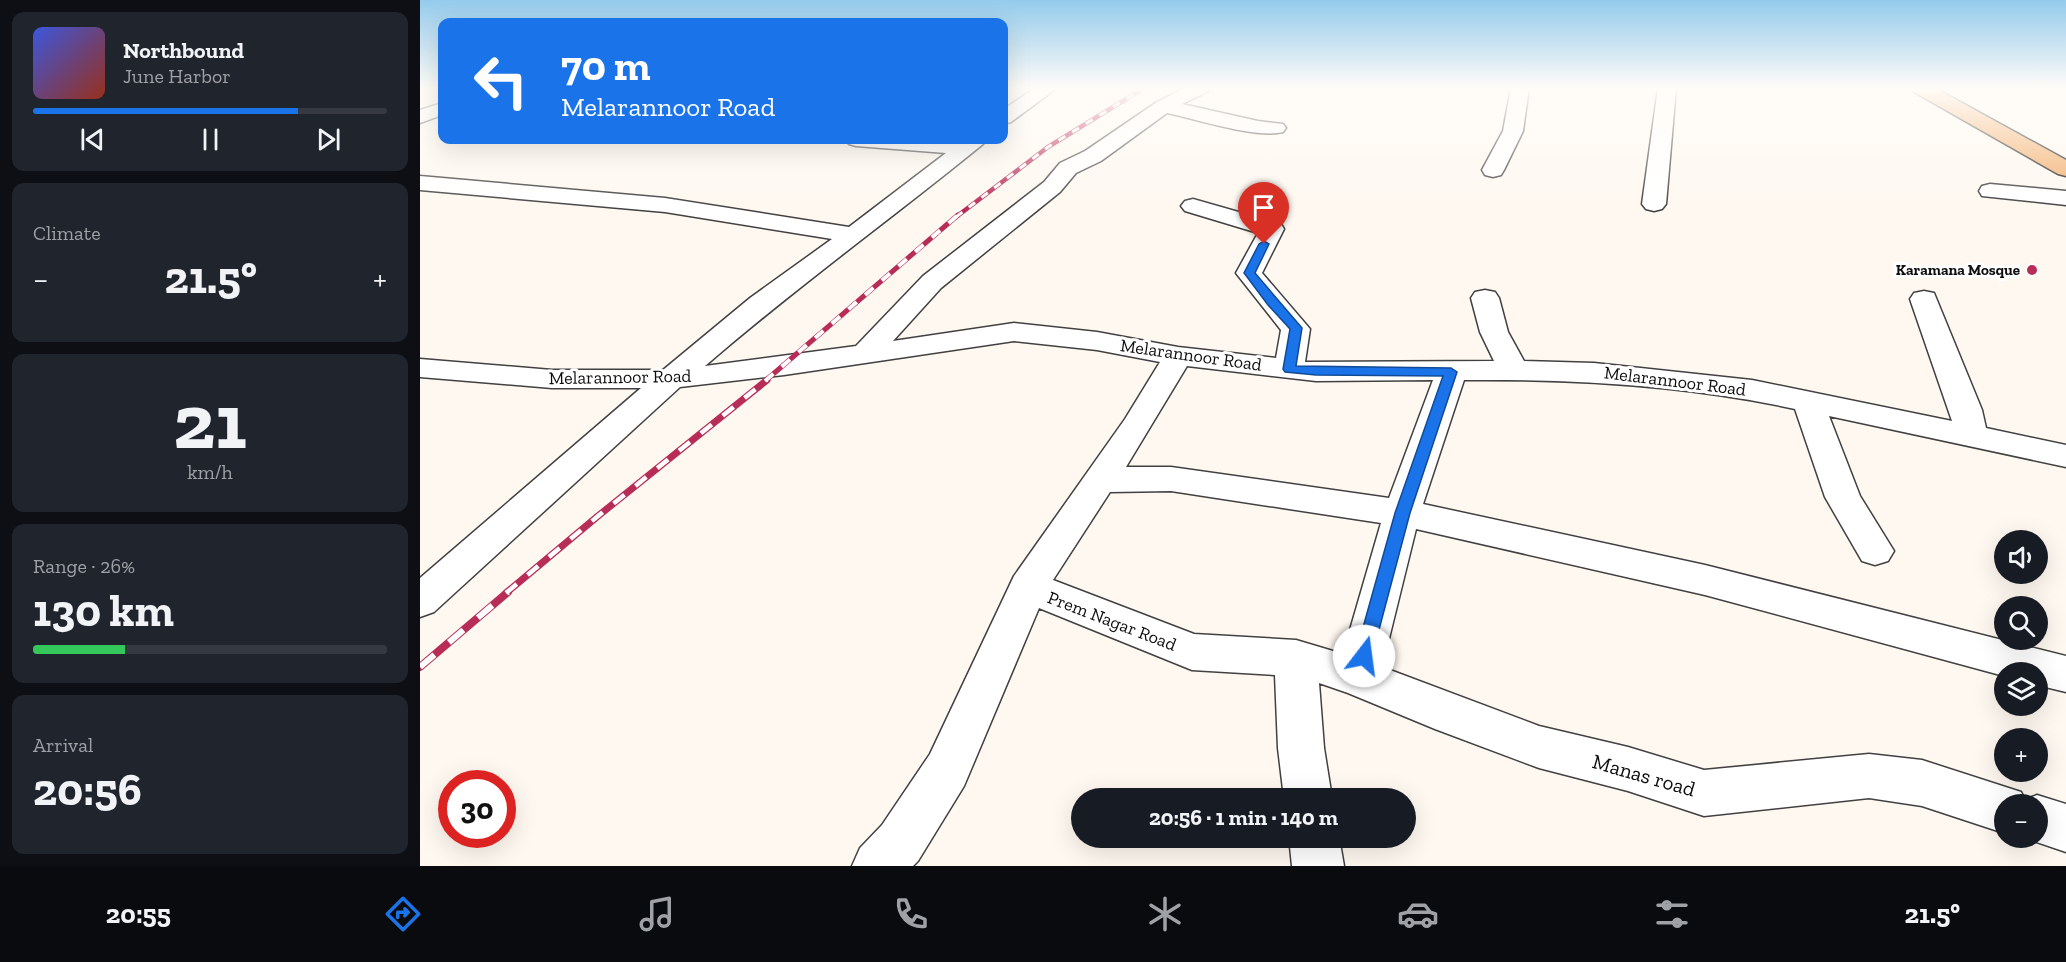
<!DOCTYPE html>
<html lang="en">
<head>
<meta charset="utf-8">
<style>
	body { margin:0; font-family:"Zilla Slab",serif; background:#20242c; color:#f1f3f6; height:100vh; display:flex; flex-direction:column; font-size:22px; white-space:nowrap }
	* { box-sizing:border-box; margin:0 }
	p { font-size:20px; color:#9ea1a6 }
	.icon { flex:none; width:33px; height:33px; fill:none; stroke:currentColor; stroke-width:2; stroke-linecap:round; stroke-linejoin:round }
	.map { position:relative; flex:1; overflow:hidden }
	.side { display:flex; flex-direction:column; gap:12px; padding:12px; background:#0d0f14; width:420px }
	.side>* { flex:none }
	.banner { position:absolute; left:18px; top:18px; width:570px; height:126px; border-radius:12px; box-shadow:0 6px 24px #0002; background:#1a73e8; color:#fff; overflow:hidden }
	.buttons { position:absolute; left:1574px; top:530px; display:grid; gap:12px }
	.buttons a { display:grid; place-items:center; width:54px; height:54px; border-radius:50%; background:#171b24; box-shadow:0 6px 24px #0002; font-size:30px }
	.speed { position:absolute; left:18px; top:770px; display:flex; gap:12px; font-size:30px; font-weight:700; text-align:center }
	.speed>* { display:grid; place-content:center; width:78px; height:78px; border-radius:50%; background:#171b24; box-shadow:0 6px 24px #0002; line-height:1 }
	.speed .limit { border:9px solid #d22; background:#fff; color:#111 }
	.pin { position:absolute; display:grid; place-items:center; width:51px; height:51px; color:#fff; margin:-62px -26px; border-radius:50% 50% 50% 0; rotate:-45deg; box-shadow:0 0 6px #0007 }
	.pin .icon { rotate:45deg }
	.me { position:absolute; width:66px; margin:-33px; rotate:15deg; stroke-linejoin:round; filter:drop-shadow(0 0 4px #0008) }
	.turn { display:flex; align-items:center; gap:21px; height:126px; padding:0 24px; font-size:27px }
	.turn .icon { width:78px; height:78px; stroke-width:2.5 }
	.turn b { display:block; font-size:42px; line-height:51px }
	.big { font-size:45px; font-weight:800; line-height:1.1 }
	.side .widget { flex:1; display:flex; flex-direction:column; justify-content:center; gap:9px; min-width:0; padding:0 21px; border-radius:12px; background:#20242c }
	.side .dial { align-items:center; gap:0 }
	.dial b { font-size:78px; line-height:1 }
	.song { display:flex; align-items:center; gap:18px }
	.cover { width:72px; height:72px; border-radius:9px; background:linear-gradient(135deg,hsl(230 70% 55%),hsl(10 70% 35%)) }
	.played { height:6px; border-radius:3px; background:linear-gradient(90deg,#1a73e8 75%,#363941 75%) }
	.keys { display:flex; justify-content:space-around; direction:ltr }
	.heat { display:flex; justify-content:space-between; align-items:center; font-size:33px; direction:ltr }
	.charge { height:9px; border-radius:4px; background:linear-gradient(90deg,#34c759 26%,#363941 0) }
	.trip { position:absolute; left:651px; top:788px; width:345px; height:60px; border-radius:30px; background:#171b24; box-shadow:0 6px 24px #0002; font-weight:800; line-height:60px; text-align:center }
	.menu { display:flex; height:96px; justify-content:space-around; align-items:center; background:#090b0e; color:#9ea1a6 }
	.menu .icon { width:42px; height:42px }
	.menu .on { color:#1a73e8 }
	.menu b { font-size:27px; color:#f1f3f6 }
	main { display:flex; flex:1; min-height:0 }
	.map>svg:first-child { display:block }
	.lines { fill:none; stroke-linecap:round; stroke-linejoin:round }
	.minor-casing { stroke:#414141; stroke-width:3 }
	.major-casing { stroke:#1f1f1f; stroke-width:3 }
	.minor { fill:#fff; fill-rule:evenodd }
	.major { fill:#f2ae6d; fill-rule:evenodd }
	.rail-far3-casing { stroke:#b82d58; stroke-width:4.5 }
	.rail-far2-casing { stroke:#b82d58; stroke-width:5 }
	.rail-far1-casing { stroke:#b82d58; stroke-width:7 }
	.rail-casing { stroke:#b82d58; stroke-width:8 }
	.rail-far3 { stroke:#fff; stroke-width:3; stroke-dasharray:8; stroke-linecap:butt }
	.rail-far2 { stroke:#fff; stroke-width:4; stroke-dasharray:11; stroke-linecap:butt }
	.rail-far1 { stroke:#fff; stroke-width:4.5; stroke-dasharray:14; stroke-linecap:butt }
	.rail { stroke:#fff; stroke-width:6; stroke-dasharray:19; stroke-linecap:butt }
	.route { fill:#1a73e8; stroke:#114b97; stroke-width:1.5 }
	.poi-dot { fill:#b82d58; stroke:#fff; stroke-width:2 }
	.labels { text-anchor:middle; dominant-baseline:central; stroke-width:6; stroke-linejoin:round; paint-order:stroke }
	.far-poi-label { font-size:15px; font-weight:bold; fill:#0e0e0e; stroke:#fff; text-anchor:end }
	.street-label { font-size:18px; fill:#0e0e0e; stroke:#fff }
	.near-street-label { font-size:21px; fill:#0e0e0e; stroke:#fff }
</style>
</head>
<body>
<main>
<section class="side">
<div class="widget">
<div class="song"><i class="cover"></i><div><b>Northbound</b><p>June Harbor</p></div></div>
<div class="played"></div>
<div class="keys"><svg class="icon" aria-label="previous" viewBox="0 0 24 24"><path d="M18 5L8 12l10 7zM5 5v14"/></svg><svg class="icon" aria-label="pause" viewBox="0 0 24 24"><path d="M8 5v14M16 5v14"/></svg><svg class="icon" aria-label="next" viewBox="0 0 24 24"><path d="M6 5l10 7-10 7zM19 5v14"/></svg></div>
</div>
<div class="widget"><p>Climate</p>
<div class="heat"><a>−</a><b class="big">21.5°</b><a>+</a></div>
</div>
<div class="widget dial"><b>21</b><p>km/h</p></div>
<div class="widget"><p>Range · 26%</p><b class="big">130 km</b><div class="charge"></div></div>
<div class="widget"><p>Arrival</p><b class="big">20:56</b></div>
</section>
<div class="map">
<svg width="1646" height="866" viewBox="0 0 1646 866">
	<rect width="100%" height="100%" fill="#fef8f0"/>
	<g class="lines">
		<g class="minor-casing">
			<path id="minor" d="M 615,88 L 637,88 L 591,122 L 584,124 L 584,109 Z
				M 765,88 L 789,88 L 787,92 L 762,104 L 838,121 L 863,124 L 866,128 L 863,132 C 836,139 776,119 747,113 L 681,161 L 656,173 L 640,192 L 521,288 L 473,341 L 594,323 L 677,332 L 758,347 L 856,358 L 861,330 L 816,273 L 838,233 L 765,211 L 761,206 L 765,201 L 773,199 L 861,224 L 864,229 L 842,273 L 890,329 L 885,362 L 1074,361 L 1060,332 L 1051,298 L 1055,292 L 1065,290 L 1075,292 L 1079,298 L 1088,332 L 1104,361 L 1174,363 L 1332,380 L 1532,421 L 1490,299 L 1494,293 L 1504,291 L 1514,293 L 1562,410 L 1566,428 L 1646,445 L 1646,467 L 1409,416 L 1440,496 L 1474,551 L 1468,561 L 1455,565 L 1442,561 L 1405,497 L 1375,409 C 1266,385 1154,379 1044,380 L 1003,504 L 1285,565 L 1646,656 L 1646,692 L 1617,685 L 1617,672 L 1584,672 L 1584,676 L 1285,595 L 996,529 L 962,667 L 1119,726 L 1208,747 L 1284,770 L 1449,754 L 1502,760 L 1601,792 L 1605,800 L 1617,795 L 1646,804 L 1646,852 L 1602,837 L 1617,837 L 1617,804 L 1584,804 L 1584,833 L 1502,806 L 1449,798 L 1284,816 L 1208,791 L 1119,768 L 1015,729 L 928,693 L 899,683 L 904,748 L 912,798 L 864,798 L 858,748 L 855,675 L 772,670 L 619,608 L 544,786 L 498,861 L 493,866 L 432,866 L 440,848 L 462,825 L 510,754 L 594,576 L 705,419 L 740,362 L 677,350 L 594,341 L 364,375 L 260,387 L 14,612 L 0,617 L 0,578 L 221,388 L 132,388 L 0,377 L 0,359 L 132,370 L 243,370 L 330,298 L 412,239 L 245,212 L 0,190 L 0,176 L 245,198 L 429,227 L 526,153 L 436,146 L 429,144 L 426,140 L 541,141 L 566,140 L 563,144 C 471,219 375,288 285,366 L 436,346 L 503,276 L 624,182 L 640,163 L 665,151 L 737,102 ZM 767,366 L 896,381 L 1013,380 L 969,498 L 751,467 L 706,467 ZM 751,491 L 961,523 L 923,654 L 876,640 L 774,634 L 633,580 L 690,492 Z
				M 1091,88 L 1109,88 L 1103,131 L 1084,170 L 1081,175 L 1073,177 L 1065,175 L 1062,170 L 1083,131 Z
				M 1238,88 L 1256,88 L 1246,204 L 1242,209 L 1234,211 L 1226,209 L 1222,204 Z
				M 22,103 L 22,115 L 0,123 L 0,110 Z
				M 1570,184 L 1646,191 L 1646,205 L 1562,196 L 1559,191 L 1562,186 Z
				M 869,837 L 919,837 L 924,866 L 872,866 Z"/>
		</g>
		<g class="major-casing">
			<path id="major" d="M 1492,88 L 1515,88 L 1646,160 L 1646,176 L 1638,174 L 1494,92 Z"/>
		</g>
		<use href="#minor" class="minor"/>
		<use href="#major" class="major"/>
		<g class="rail-far3-casing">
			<path id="rail-far3" d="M 536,217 L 628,147 L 724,88"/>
		</g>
		<g class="rail-far2-casing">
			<path id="rail-far2" d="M 345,381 L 538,215"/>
		</g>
		<g class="rail-far1-casing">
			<path id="rail-far1" d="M 86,593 L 178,516 L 347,380"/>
		</g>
		<g class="rail-casing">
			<path id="rail" d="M 0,667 L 88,592"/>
		</g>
		<use href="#rail-far3" class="rail-far3"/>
		<use href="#rail-far2" class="rail-far2"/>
		<use href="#rail-far1" class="rail-far1"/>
		<use href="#rail" class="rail"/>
	</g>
	<linearGradient id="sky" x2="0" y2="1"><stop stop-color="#94cbec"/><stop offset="0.42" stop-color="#fffcf8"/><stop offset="1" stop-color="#fffcf8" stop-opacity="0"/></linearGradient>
	<rect width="1646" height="210" fill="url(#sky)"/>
	<path class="route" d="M 844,241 L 849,244 L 835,273 L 882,328 L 876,366 L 1031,368 L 1037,372 L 990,513 L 952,656 L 950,661 L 944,664 L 937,661 L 935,656 L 975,513 L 1023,376 L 896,375 L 865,372 L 863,369 L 870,329 L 848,305 L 824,273 L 839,244 Z"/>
	<circle class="poi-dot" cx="1612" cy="270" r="6"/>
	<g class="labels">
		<g class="far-poi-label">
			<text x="1600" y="270">Karamana Mosque</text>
		</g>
		<g class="street-label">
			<text transform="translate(771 355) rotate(8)">Melarannoor Road</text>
			<text transform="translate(200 377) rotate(-1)">Melarannoor Road</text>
			<text transform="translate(1255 381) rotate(7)">Melarannoor Road</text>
			<text transform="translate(692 621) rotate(21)">Prem Nagar Road</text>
		</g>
		<g class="near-street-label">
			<text transform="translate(1224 775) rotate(16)">Manas road</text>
		</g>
	</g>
</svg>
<div class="buttons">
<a><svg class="icon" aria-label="sound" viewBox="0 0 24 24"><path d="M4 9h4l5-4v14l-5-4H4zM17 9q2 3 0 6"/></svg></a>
<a><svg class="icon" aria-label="search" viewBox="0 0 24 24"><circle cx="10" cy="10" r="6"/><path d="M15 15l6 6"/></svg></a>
<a><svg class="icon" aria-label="layers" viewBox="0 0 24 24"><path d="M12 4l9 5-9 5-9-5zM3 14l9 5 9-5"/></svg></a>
<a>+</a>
<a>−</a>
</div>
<div class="speed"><div class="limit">30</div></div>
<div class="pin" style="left:844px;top:244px;background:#d93025"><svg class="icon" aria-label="arrive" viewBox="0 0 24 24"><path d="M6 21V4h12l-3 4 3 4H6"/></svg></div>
<svg class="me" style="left:944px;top:656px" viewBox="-20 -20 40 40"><circle r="19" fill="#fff"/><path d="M0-13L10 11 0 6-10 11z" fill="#1a73e8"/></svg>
<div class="trip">20:56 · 1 min · 140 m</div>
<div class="banner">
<div class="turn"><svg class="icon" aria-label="left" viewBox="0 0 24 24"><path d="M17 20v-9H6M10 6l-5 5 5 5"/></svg><div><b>70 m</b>Melarannoor Road</div></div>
</div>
</div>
</main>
<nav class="menu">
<b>20:55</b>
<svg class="icon on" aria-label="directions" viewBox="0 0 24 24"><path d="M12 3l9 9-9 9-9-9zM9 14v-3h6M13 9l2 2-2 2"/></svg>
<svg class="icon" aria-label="music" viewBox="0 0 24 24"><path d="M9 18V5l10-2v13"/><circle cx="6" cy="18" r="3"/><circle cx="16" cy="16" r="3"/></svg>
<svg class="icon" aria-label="phone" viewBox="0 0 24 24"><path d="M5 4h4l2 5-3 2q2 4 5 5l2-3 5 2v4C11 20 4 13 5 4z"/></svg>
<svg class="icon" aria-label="climate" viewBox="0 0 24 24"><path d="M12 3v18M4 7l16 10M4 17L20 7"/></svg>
<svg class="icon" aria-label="car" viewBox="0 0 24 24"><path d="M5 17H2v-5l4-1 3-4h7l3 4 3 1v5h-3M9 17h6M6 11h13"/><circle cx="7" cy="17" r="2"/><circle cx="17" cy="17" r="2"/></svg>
<svg class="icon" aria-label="filters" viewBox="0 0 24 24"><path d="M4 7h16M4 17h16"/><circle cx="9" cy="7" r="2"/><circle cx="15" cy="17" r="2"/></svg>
<b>21.5°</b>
</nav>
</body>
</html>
